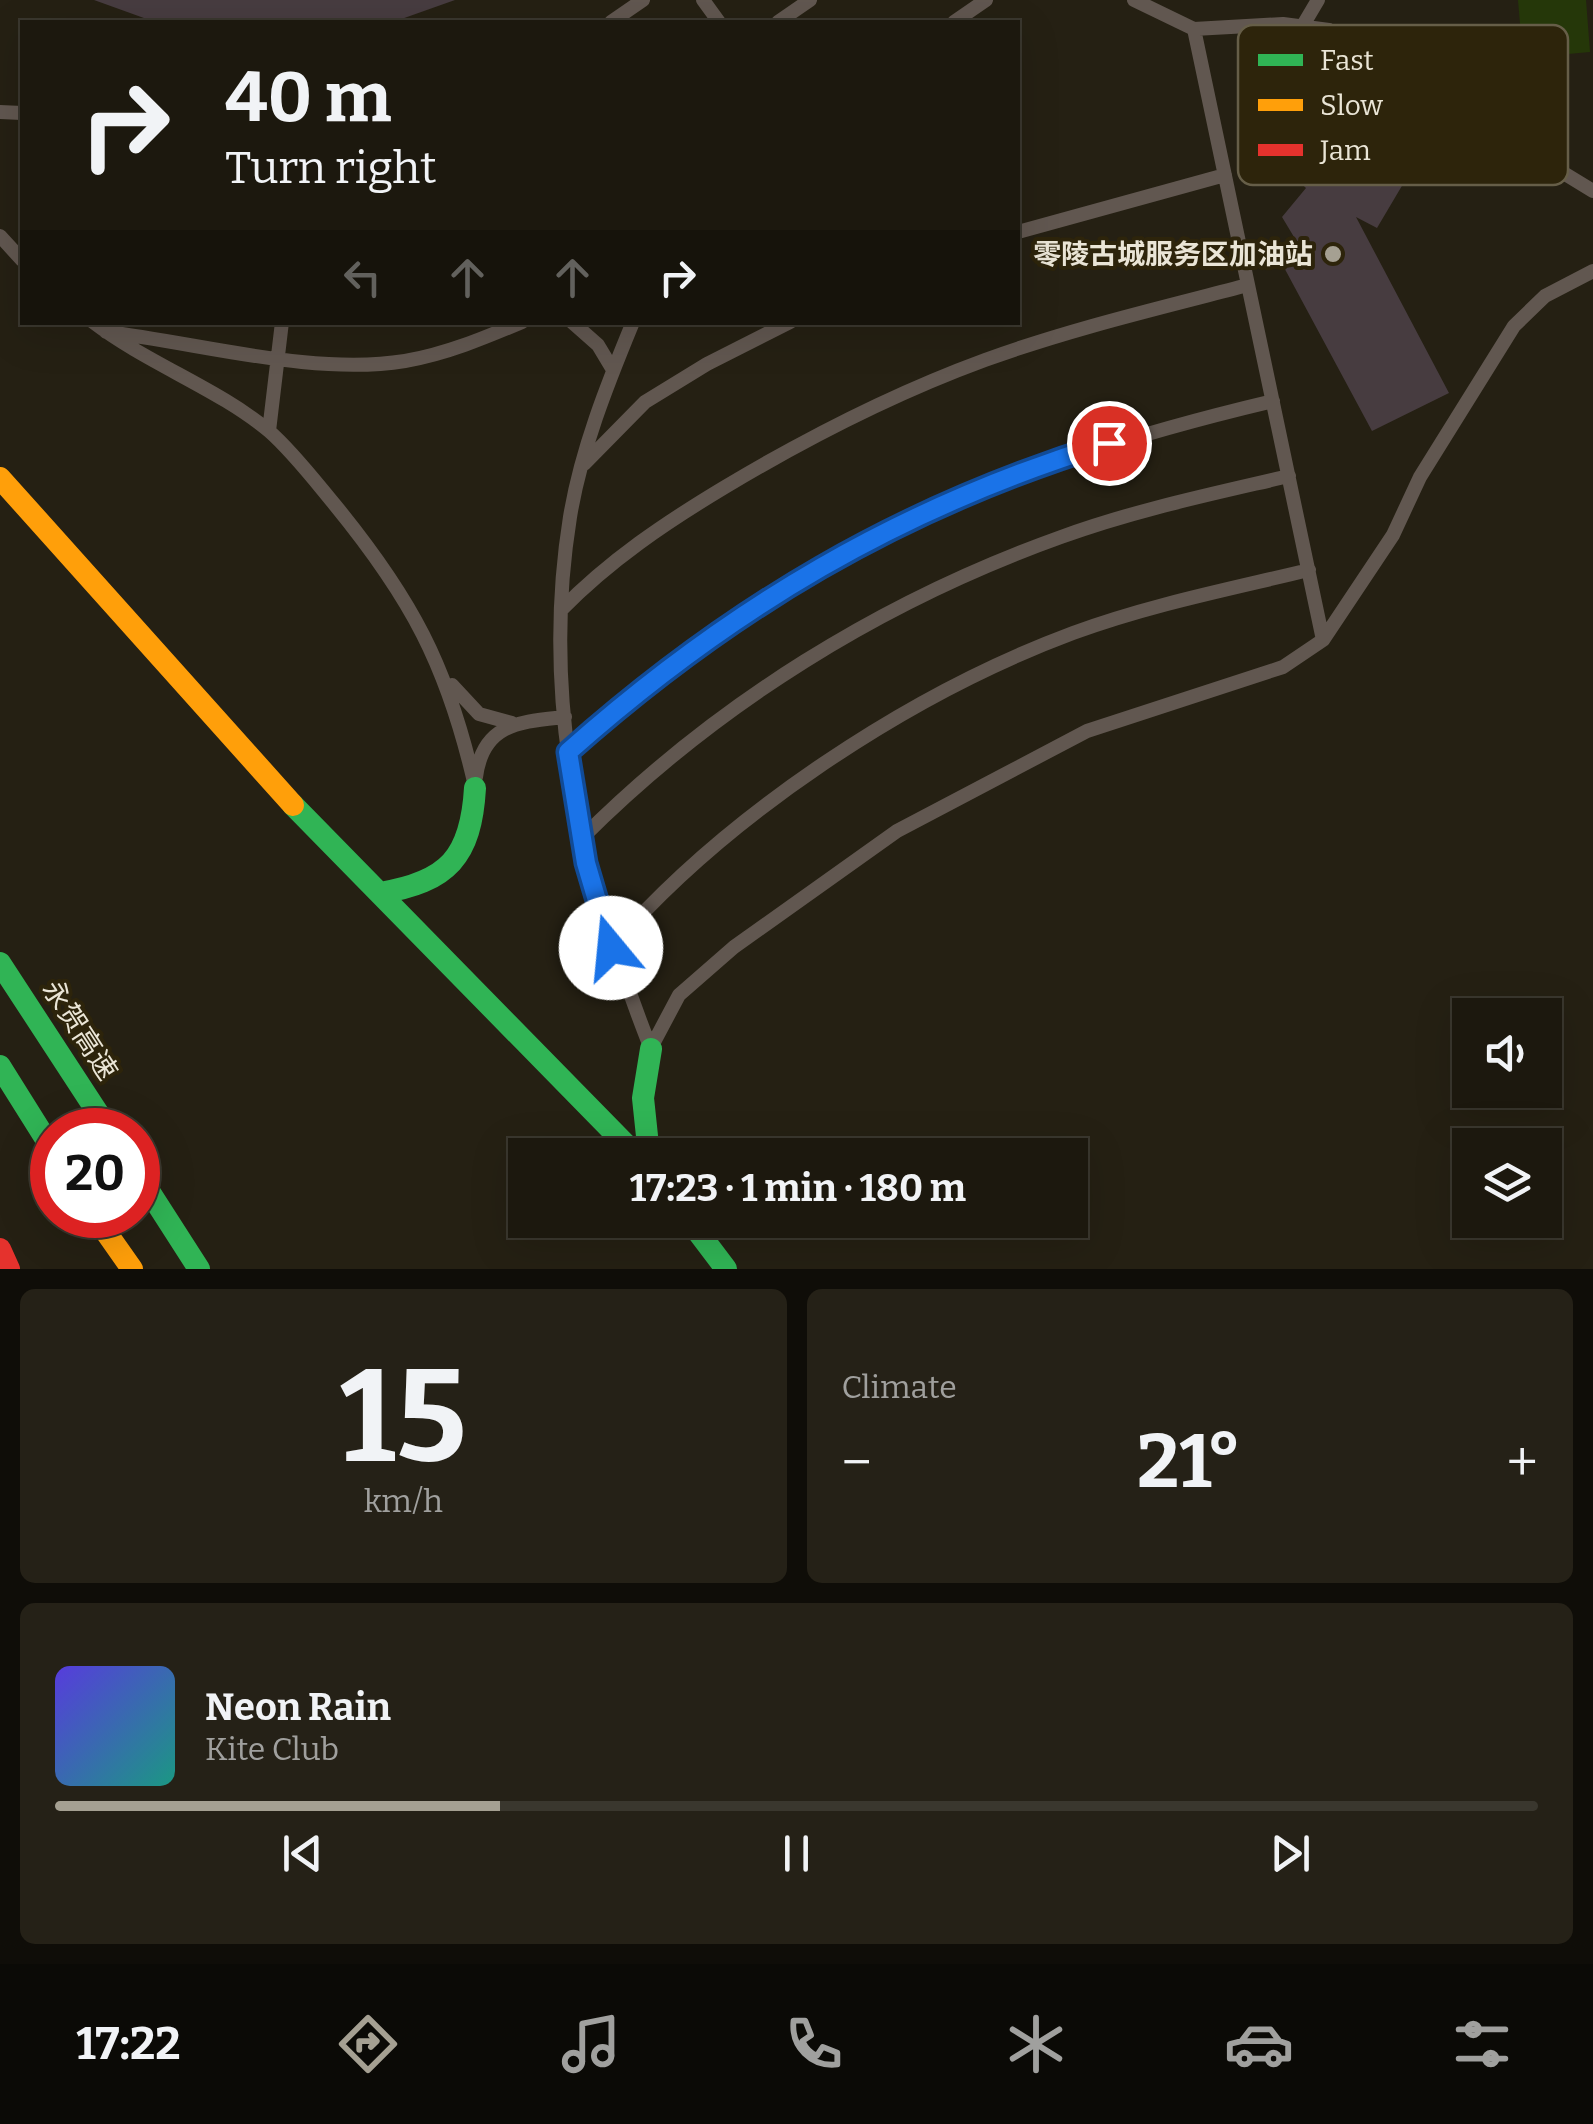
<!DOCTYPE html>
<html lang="en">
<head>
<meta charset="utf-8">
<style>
	body { margin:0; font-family:Bitter,"Noto Sans SC",serif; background:#252117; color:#f1f3f6; height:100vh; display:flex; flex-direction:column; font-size:38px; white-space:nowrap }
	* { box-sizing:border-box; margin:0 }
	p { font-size:32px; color:#a0a09e }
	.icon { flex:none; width:55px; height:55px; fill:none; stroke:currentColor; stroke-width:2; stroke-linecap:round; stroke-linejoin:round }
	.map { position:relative; height:1269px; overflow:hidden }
	.side { display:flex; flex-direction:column; gap:20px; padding:20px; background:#0f0d08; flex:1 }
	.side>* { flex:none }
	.top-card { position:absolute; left:20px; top:20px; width:1000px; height:305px; border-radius:0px; box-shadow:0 10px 40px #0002,0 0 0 2px #3a372e; background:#1c180e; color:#f1f3f6; overflow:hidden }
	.tools { position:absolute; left:1452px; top:998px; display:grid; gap:20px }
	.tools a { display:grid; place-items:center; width:110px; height:110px; border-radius:0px; background:#1c180e; box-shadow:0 10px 40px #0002,0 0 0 2px #3a372e; font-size:50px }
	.speed { position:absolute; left:30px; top:1108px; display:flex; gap:20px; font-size:50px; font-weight:700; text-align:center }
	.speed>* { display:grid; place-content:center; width:130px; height:130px; border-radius:50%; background:#1c180e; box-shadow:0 10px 40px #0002,0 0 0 2px #3a372e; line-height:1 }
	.speed .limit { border:15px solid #d22; background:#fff; color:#111 }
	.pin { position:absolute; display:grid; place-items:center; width:85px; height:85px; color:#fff; margin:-42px; border:5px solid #fff; border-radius:50%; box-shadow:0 2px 10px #0007 }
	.me { position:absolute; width:110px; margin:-55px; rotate:343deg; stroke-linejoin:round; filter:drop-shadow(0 0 8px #0008) }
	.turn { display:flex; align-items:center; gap:35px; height:210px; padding:0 40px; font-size:45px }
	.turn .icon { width:130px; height:130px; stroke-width:2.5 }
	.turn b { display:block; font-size:70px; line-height:85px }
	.lanes { display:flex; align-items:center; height:95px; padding:0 40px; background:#0003; justify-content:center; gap:50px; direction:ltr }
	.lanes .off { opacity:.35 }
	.big { font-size:75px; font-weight:700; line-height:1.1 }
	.side .tile { flex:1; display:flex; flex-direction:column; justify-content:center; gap:15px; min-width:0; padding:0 35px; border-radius:15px; background:#252117 }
	.side .dial { align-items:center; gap:0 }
	.dial b { font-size:130px; line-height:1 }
	.song { display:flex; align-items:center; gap:30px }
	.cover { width:120px; height:120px; border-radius:15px; background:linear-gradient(135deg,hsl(250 70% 55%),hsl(170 70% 35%)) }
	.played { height:10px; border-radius:5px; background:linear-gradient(90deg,#a5a092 30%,#3a372e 30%) }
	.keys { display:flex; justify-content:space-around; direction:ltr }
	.heat { display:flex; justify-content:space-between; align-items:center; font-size:55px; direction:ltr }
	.side .tiles { flex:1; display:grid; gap:20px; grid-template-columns:1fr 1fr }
	.tile:last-child { grid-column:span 2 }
	.trip { position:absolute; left:508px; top:1138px; width:580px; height:100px; border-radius:0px; background:#1c180e; box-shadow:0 10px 40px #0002,0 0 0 2px #3a372e; font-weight:700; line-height:100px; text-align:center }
	.tab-bar { display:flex; height:160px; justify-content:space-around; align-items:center; background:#0b0a06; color:#a0a09e }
	.tab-bar .icon { width:70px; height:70px }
	.tab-bar .selected { color:#a5a092 }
	.tab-bar b { font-size:45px; color:#f1f3f6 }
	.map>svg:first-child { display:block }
	.green { fill:#253709 }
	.building { fill:#473c40 }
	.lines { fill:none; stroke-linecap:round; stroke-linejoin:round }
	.lane { stroke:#615750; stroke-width:14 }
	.fast { stroke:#30b455; stroke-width:22 }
	.slow { stroke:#ff9f0a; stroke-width:22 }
	.jam { stroke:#e5322d; stroke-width:22 }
	.route-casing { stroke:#114b97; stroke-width:25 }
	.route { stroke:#1a73e8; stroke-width:18 }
	.poi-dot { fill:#a5a092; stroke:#2d240b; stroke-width:4 }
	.labels { text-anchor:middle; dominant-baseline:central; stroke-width:8; stroke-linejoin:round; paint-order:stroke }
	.poi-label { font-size:28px; font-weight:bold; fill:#eae5d6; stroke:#2d240b; text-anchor:end }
	.street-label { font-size:28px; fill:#eae5d6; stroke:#2d240b }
	.key { fill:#2d240b; stroke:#665e48; stroke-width:2.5 }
	.key-label { font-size:28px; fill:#eae5d6 }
</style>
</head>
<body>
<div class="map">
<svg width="1593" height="1269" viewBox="0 0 1593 1269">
	<rect width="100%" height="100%" fill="#252013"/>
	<path class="green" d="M 1518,0 L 1586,0 L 1590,52 L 1523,58 Z"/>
	<path class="building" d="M 94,0 L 455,0 L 393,22 L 155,22 Z
		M 1345,79 L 1435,130 L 1377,228 L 1356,217 L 1449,393 L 1372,431 L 1280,260 L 1300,247 L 1282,217 L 1306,188 L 1288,171 Z"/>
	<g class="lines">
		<path class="lane" d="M 703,0 L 719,22
			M 1134,0 L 1194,29 L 1283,24 L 1329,30 L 1593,191
			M 611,22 L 643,0
			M 778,22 L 810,0
			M 954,22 L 986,0
			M 1302,27 L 1318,0
			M 1194,29 L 1323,640
			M 0,112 L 22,113
			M 1018,232 L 1225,175
			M 0,236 L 22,260
			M 93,322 C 148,364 219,389 269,431 C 293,452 315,481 335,505 C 411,598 447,665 474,782
			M 572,322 L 598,345 L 613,370
			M 633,322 C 607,385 581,450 570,517 C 540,703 582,872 649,1044
			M 106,332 C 200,343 313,376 405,361 C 446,354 484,338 522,322
			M 269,431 L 282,322
			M 584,464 L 645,402 L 707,364 L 790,322
			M 561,610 C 610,560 665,523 725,487 C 807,438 895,393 985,360 C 1070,329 1160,308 1248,285
			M 452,685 L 479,714 L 512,723
			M 568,753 C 787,558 990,468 1273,401
			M 476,777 C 483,723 520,722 565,717
			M 582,838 C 716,704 882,601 1061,537 C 1135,510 1212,494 1289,476
			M 611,948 C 726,815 909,694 1073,633 C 1149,605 1230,589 1309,570
			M 653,1044 L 679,995 L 734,947 L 897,831 L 1087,731 L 1283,667 L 1323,640 L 1393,535 L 1420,477 L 1514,326 L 1545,296 L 1593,271"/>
		<path class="fast" d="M 293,805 L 636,1155
			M 380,893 C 448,882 471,857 475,788
			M 0,963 L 109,1130
			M 0,1066 L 52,1149
			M 649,1155 L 643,1098 L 651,1049
			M 138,1174 L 199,1269
			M 689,1220 L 726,1269"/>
		<path class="slow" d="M 0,478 L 293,805
			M 94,1215 L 132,1269"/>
		<path class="jam" d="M 0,1249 L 9,1269"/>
	</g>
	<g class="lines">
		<g class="route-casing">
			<path id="route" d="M 611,948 L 586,863 L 568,752 C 730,608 900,507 1109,443"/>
		</g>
		<use href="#route" class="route"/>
	</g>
	<circle class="poi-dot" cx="1333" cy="254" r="10"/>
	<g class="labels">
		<g class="poi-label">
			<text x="1313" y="254">零陵古城服务区加油站</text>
		</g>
		<g class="street-label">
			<text transform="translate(80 1030) rotate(57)">永贺高速</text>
		</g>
	</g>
	<rect x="1238" y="25" width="330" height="160" rx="15" class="key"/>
	<rect x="1258" y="54" width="45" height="12" fill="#30b455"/>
	<rect x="1258" y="99" width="45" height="12" fill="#ff9f0a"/>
	<rect x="1258" y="144" width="45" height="12" fill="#e5322d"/>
	<g class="key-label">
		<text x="1320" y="70">Fast</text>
		<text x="1320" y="115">Slow</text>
		<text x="1320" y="160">Jam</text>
	</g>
</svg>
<div class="tools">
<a><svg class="icon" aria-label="sound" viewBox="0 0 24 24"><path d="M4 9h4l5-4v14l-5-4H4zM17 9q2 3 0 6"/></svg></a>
<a><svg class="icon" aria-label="layers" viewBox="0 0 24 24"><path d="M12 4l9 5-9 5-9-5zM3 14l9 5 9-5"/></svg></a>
</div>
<div class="speed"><div class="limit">20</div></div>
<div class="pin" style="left:1109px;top:443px;background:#d93025"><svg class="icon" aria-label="arrive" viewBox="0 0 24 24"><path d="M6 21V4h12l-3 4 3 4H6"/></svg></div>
<svg class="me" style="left:611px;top:948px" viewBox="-20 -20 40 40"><circle r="19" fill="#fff"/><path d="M0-13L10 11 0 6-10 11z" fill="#1a73e8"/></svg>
<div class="trip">17:23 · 1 min · 180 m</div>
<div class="top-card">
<div class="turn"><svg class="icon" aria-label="right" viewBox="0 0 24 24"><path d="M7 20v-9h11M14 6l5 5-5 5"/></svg><div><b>40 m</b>Turn right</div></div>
<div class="lanes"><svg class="icon off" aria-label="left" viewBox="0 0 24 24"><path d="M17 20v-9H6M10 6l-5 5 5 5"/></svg><svg class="icon off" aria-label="ahead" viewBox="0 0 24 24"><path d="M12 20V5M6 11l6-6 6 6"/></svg><svg class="icon off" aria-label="ahead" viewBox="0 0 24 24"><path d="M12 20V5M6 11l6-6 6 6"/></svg><svg class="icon" aria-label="right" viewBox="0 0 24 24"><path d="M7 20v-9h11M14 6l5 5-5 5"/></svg></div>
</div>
</div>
<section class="side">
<div class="tiles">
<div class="tile dial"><b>15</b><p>km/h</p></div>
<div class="tile"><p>Climate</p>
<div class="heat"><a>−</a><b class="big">21°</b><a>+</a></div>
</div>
<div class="tile">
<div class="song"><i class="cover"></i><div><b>Neon Rain</b><p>Kite Club</p></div></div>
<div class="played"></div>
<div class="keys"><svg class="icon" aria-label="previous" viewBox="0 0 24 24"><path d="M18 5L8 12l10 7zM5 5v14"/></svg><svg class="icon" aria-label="pause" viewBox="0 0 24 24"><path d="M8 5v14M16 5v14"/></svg><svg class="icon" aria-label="next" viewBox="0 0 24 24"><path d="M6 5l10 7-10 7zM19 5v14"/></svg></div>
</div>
</div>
</section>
<nav class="tab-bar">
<b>17:22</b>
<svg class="icon selected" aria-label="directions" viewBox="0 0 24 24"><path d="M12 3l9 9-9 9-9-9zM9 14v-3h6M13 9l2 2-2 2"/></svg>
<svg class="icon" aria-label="music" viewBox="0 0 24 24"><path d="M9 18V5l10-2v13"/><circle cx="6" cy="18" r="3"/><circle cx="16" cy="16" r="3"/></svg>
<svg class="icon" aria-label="phone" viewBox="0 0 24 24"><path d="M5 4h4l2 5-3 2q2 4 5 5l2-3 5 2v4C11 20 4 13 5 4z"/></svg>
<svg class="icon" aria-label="climate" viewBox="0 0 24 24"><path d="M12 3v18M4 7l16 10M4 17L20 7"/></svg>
<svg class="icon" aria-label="car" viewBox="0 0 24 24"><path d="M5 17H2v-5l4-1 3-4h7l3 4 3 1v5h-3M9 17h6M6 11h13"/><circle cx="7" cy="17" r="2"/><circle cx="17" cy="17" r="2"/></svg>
<svg class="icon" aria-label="filters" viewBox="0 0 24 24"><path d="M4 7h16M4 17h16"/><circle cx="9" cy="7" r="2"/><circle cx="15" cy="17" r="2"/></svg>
</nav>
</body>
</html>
